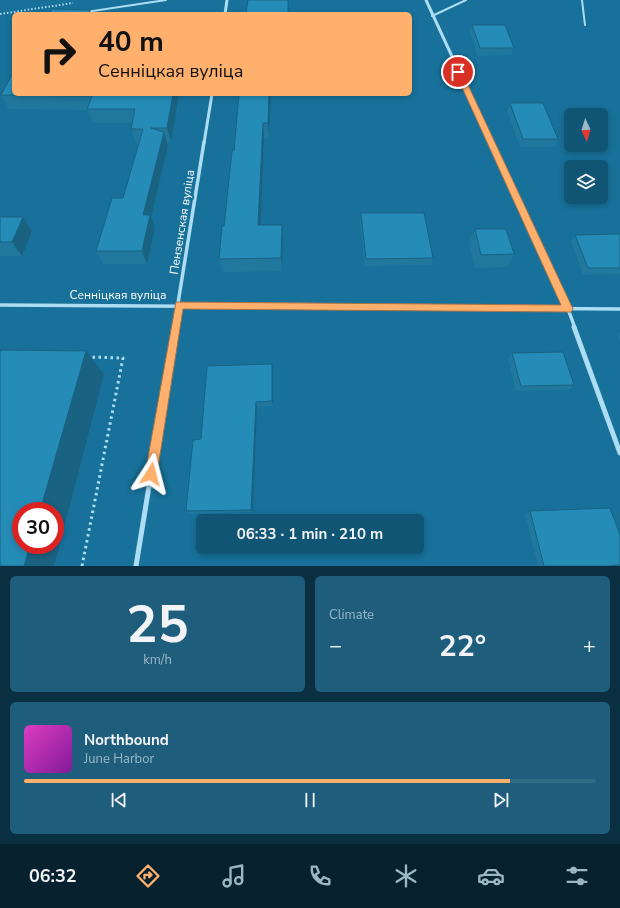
<!DOCTYPE html>
<html lang="en">
<head>
<meta charset="utf-8">
<style>
	body { margin:0; font-family:"Nunito Sans",sans-serif; background:#1e5e7c; color:#f1f3f6; height:100vh; display:flex; flex-direction:column; font-size:15px; white-space:nowrap }
	* { box-sizing:border-box; margin:0 }
	p { font-size:13px; color:#9cb7c5 }
	.icon { flex:none; width:22px; height:22px; fill:none; stroke:currentColor; stroke-width:2; stroke-linecap:round; stroke-linejoin:round }
	.map { position:relative; height:566px; overflow:hidden }
	.panel { display:flex; flex-direction:column; gap:10px; padding:10px; background:#092f40; flex:1 }
	.panel>* { flex:none }
	.hud { position:absolute; left:12px; top:12px; width:400px; height:84px; border-radius:6px; box-shadow:0 2px 6px #0003; background:#ffb06d; color:#111; overflow:hidden }
	.needle { width:26px; rotate:176deg }
	.buttons { position:absolute; left:564px; top:108px; display:grid; gap:8px }
	.buttons a { display:grid; place-items:center; width:44px; height:44px; border-radius:6px; background:#115574; box-shadow:0 2px 6px #0003; font-size:20px }
	.speed { position:absolute; left:12px; top:502px; display:flex; gap:8px; font-size:20px; font-weight:700; text-align:center }
	.speed>* { display:grid; place-content:center; width:52px; height:52px; border-radius:50%; background:#115574; box-shadow:0 2px 6px #0003; line-height:1 }
	.speed .limit { border:6px solid #d22; background:#fff; color:#111 }
	.pin { position:absolute; display:grid; place-items:center; width:34px; height:34px; color:#fff; margin:-17px; border:2px solid #fff; border-radius:50%; box-shadow:0 1px 4px #0007 }
	.me { position:absolute; width:44px; margin:-22px; rotate:9deg; stroke-linejoin:round; filter:drop-shadow(0 0 3px #0008) }
	.turn { display:flex; align-items:center; gap:14px; height:84px; padding:0 20px; font-size:18px }
	.turn .icon { width:52px; height:52px; stroke-width:2.5 }
	.turn b { display:block; font-size:28px; line-height:34px }
	.big { font-size:30px; font-weight:700; line-height:1.1 }
	.panel .card { flex:1; display:flex; flex-direction:column; justify-content:center; gap:6px; min-width:0; padding:0 14px; border-radius:6px; background:#1e5e7c }
	.panel .dial { align-items:center; gap:0 }
	.dial b { font-size:52px; line-height:1 }
	.song { display:flex; align-items:center; gap:12px }
	.cover { width:48px; height:48px; border-radius:6px; background:linear-gradient(135deg,hsl(310 70% 55%),hsl(290 70% 35%)) }
	.played { height:4px; border-radius:2px; background:linear-gradient(90deg,#ffb06d 85%,#306b86 85%) }
	.keys { display:flex; justify-content:space-around; direction:ltr }
	.heat { display:flex; justify-content:space-between; align-items:center; font-size:22px; direction:ltr }
	.panel .tiles { flex:1; display:grid; gap:10px; grid-template-columns:1fr 1fr }
	.card:last-child { grid-column:span 2 }
	.trip { position:absolute; left:196px; top:514px; width:228px; height:40px; border-radius:6px; background:#115574; box-shadow:0 2px 6px #0003; font-weight:700; line-height:40px; text-align:center }
	.tabs { display:flex; height:64px; justify-content:space-around; align-items:center; background:#07222e; color:#9cb7c5 }
	.tabs .icon { width:28px; height:28px }
	.tabs .on { color:#ffb06d }
	.tabs b { font-size:18px; color:#f1f3f6 }
	.map>svg:first-child { display:block }
	.lines { fill:none; stroke-linecap:round; stroke-linejoin:round }
	.path-far1 { stroke:#acddf2; stroke-width:2; stroke-dasharray:1.5 2; stroke-linecap:butt }
	.path { stroke:#acddf2; stroke-width:3; stroke-dasharray:2.5 3.5; stroke-linecap:butt }
	.service { stroke:#acddf2; stroke-width:2 }
	.minor-far2 { stroke:#acddf2; stroke-width:3 }
	.minor-far1 { stroke:#acddf2; stroke-width:3.5 }
	.minor { stroke:#acddf2; stroke-width:5 }
	.wall { fill:#20789e }
	.shaded-wall { fill:#1a6281 }
	.building { fill:#258cb8; stroke:#1a6281 }
	.route { fill:#ffb06d; stroke:#a67247 }
	.labels { text-anchor:middle; dominant-baseline:central; stroke-width:4; stroke-linejoin:round; paint-order:stroke }
	.street-label { font-size:12px; fill:#fff; stroke:#17719a }
</style>
</head>
<body>
<div class="map">
<svg width="620" height="566" viewBox="0 0 620 566">
	<rect width="100%" height="100%" fill="#17719a"/>
	<g class="lines">
		<path class="path-far1" d="M 0,14 L 73,3"/>
		<path class="path" d="M 82,566 L 123,358 L 88,357"/>
		<path class="service" d="M 582,0 L 585,25
			M 86,12 L 166,0
			M 432,16 L 466,0"/>
		<path class="minor-far2" d="M 426,0 L 492,143
			M 225,14 L 227,0
			M 204,143 L 212,94"/>
		<path class="minor-far1" d="M 491,142 L 568,309 L 575,328
			M 0,305 L 620,309
			M 174,328 L 204,142"/>
		<path class="minor" d="M 574,327 L 620,453
			M 136,566 L 175,327"/>
	</g>
	<path class="wall" d="M 472,25 L 514,48 L 511,55 L 477,56 L 470,32 Z
		M 179,94 L 171,142 L 167,142 L 168,146 L 151,217 L 155,228 L 147,264 L 103,264 L 96,251 L 123,198 L 139,143 L 136,143 L 131,129 L 132,123 L 93,123 L 87,110 L 9,109 L 1,95 Z
		M 271,94 L 269,138 L 264,138 L 260,225 L 282,225 L 283,238 L 282,271 L 222,272 L 219,259 L 224,226 L 234,151 Z
		M 510,103 L 558,139 L 554,147 L 520,147 L 507,111 Z
		M 361,213 L 433,258 L 431,265 L 365,266 L 360,221 Z
		M 0,217 L 32,231 L 22,256 L 0,256 Z
		M 475,229 L 514,254 L 507,267 L 475,268 L 469,242 Z
		M 620,234 L 620,274 L 583,275 L 571,242 L 575,235 Z
		M 620,332 L 620,341 L 617,334 Z
		M 512,353 L 574,385 L 569,390 L 516,391 L 508,359 Z
		M 272,364 L 273,369 L 273,406 L 257,407 L 253,512 L 189,514 L 186,511 L 201,439 Z
		M 530,511 L 620,535 L 620,566 L 538,566 L 525,514 Z"/>
	<path class="shaded-wall" d="M 90,10 L 91,14 L 88,14 Z
		M 173,94 L 179,94 L 171,142 L 167,128 Z
		M 269,94 L 271,94 L 269,138 L 268,123 Z
		M 263,123 L 264,138 L 260,238 L 258,225 Z
		M 164,132 L 168,146 L 151,217 L 155,228 L 147,264 L 142,251 L 143,215 Z
		M 23,217 L 32,231 L 22,256 L 12,242 Z
		M 282,225 L 283,238 L 282,271 L 281,258 Z
		M 86,351 L 104,374 L 54,566 L 24,566 L 30,545 L 55,545 L 55,511 L 40,511 Z
		M 272,364 L 273,369 L 273,406 L 272,401 Z
		M 256,402 L 257,407 L 253,512 L 251,510 Z"/>
	<path class="building" d="M 248,0 L 288,0 L 288,14 L 246,14 Z
		M 52,9 L 90,10 L 88,14 L 49,14 Z
		M 472,25 L 505,25 L 514,48 L 480,48 Z
		M 14,71 L 14,94 L 173,94 L 167,128 L 151,128 L 164,132 L 143,215 L 150,215 L 142,251 L 96,251 L 112,198 L 123,198 L 143,129 L 131,129 L 135,109 L 87,109 L 92,96 L 1,95 Z
		M 239,94 L 269,94 L 268,123 L 263,123 L 258,225 L 282,225 L 281,258 L 219,259 L 222,226 L 224,226 L 232,151 L 234,151 Z
		M 510,103 L 543,103 L 558,139 L 523,139 Z
		M 361,213 L 424,213 L 433,258 L 366,259 Z
		M 0,217 L 23,217 L 12,242 L 0,242 Z
		M 475,229 L 506,229 L 514,254 L 481,255 Z
		M 620,234 L 620,268 L 588,268 L 575,235 Z
		M 0,350 L 86,351 L 40,511 L 21,511 L 21,545 L 30,545 L 24,566 L 0,566 Z
		M 563,352 L 574,385 L 521,386 L 512,353 Z
		M 272,364 L 272,401 L 256,402 L 251,510 L 186,511 L 193,440 L 201,439 L 207,366 Z
		M 610,508 L 620,535 L 620,565 L 608,566 L 544,566 L 530,511 Z"/>
	<path class="route" d="M 458,70 L 462,72 L 573,309 L 571,312 L 183,309 L 157,474 L 155,478 L 151,480 L 147,478 L 145,474 L 176,302 L 561,305 L 455,72 Z"/>
	<g class="labels">
		<g class="street-label">
			<text transform="translate(182 222) rotate(-81)">Пензенская вуліца</text>
			<text x="118" y="295">Сенніцкая вуліца</text>
		</g>
	</g>
</svg>
<div class="buttons">
<a><svg class="needle" viewBox="-14 -14 28 28"><path d="M0-13l5 13h-10z" fill="#e53935"/><path d="M0 13l5-13h-10z" fill="#9cb7c5"/></svg></a>
<a><svg class="icon" aria-label="layers" viewBox="0 0 24 24"><path d="M12 4l9 5-9 5-9-5zM3 14l9 5 9-5"/></svg></a>
</div>
<div class="speed"><div class="limit">30</div></div>
<div class="pin" style="left:458px;top:72px;background:#d93025"><svg class="icon" aria-label="arrive" viewBox="0 0 24 24"><path d="M6 21V4h12l-3 4 3 4H6"/></svg></div>
<svg class="me" style="left:151px;top:474px" viewBox="-20 -20 40 40"><path d="M0-17L14 15 0 8-14 15z" fill="#ffb06d" stroke="#fff" stroke-width="4"/></svg>
<div class="trip">06:33 · 1 min · 210 m</div>
<div class="hud">
<div class="turn"><svg class="icon" aria-label="right" viewBox="0 0 24 24"><path d="M7 20v-9h11M14 6l5 5-5 5"/></svg><div><b>40 m</b>Сенніцкая вуліца</div></div>
</div>
</div>
<section class="panel">
<div class="tiles">
<div class="card dial"><b>25</b><p>km/h</p></div>
<div class="card"><p>Climate</p>
<div class="heat"><a>−</a><b class="big">22°</b><a>+</a></div>
</div>
<div class="card">
<div class="song"><i class="cover"></i><div><b>Northbound</b><p>June Harbor</p></div></div>
<div class="played"></div>
<div class="keys"><svg class="icon" aria-label="previous" viewBox="0 0 24 24"><path d="M18 5L8 12l10 7zM5 5v14"/></svg><svg class="icon" aria-label="pause" viewBox="0 0 24 24"><path d="M8 5v14M16 5v14"/></svg><svg class="icon" aria-label="next" viewBox="0 0 24 24"><path d="M6 5l10 7-10 7zM19 5v14"/></svg></div>
</div>
</div>
</section>
<nav class="tabs">
<b>06:32</b>
<svg class="icon on" aria-label="directions" viewBox="0 0 24 24"><path d="M12 3l9 9-9 9-9-9zM9 14v-3h6M13 9l2 2-2 2"/></svg>
<svg class="icon" aria-label="music" viewBox="0 0 24 24"><path d="M9 18V5l10-2v13"/><circle cx="6" cy="18" r="3"/><circle cx="16" cy="16" r="3"/></svg>
<svg class="icon" aria-label="phone" viewBox="0 0 24 24"><path d="M5 4h4l2 5-3 2q2 4 5 5l2-3 5 2v4C11 20 4 13 5 4z"/></svg>
<svg class="icon" aria-label="climate" viewBox="0 0 24 24"><path d="M12 3v18M4 7l16 10M4 17L20 7"/></svg>
<svg class="icon" aria-label="car" viewBox="0 0 24 24"><path d="M5 17H2v-5l4-1 3-4h7l3 4 3 1v5h-3M9 17h6M6 11h13"/><circle cx="7" cy="17" r="2"/><circle cx="17" cy="17" r="2"/></svg>
<svg class="icon" aria-label="filters" viewBox="0 0 24 24"><path d="M4 7h16M4 17h16"/><circle cx="9" cy="7" r="2"/><circle cx="15" cy="17" r="2"/></svg>
</nav>
</body>
</html>
